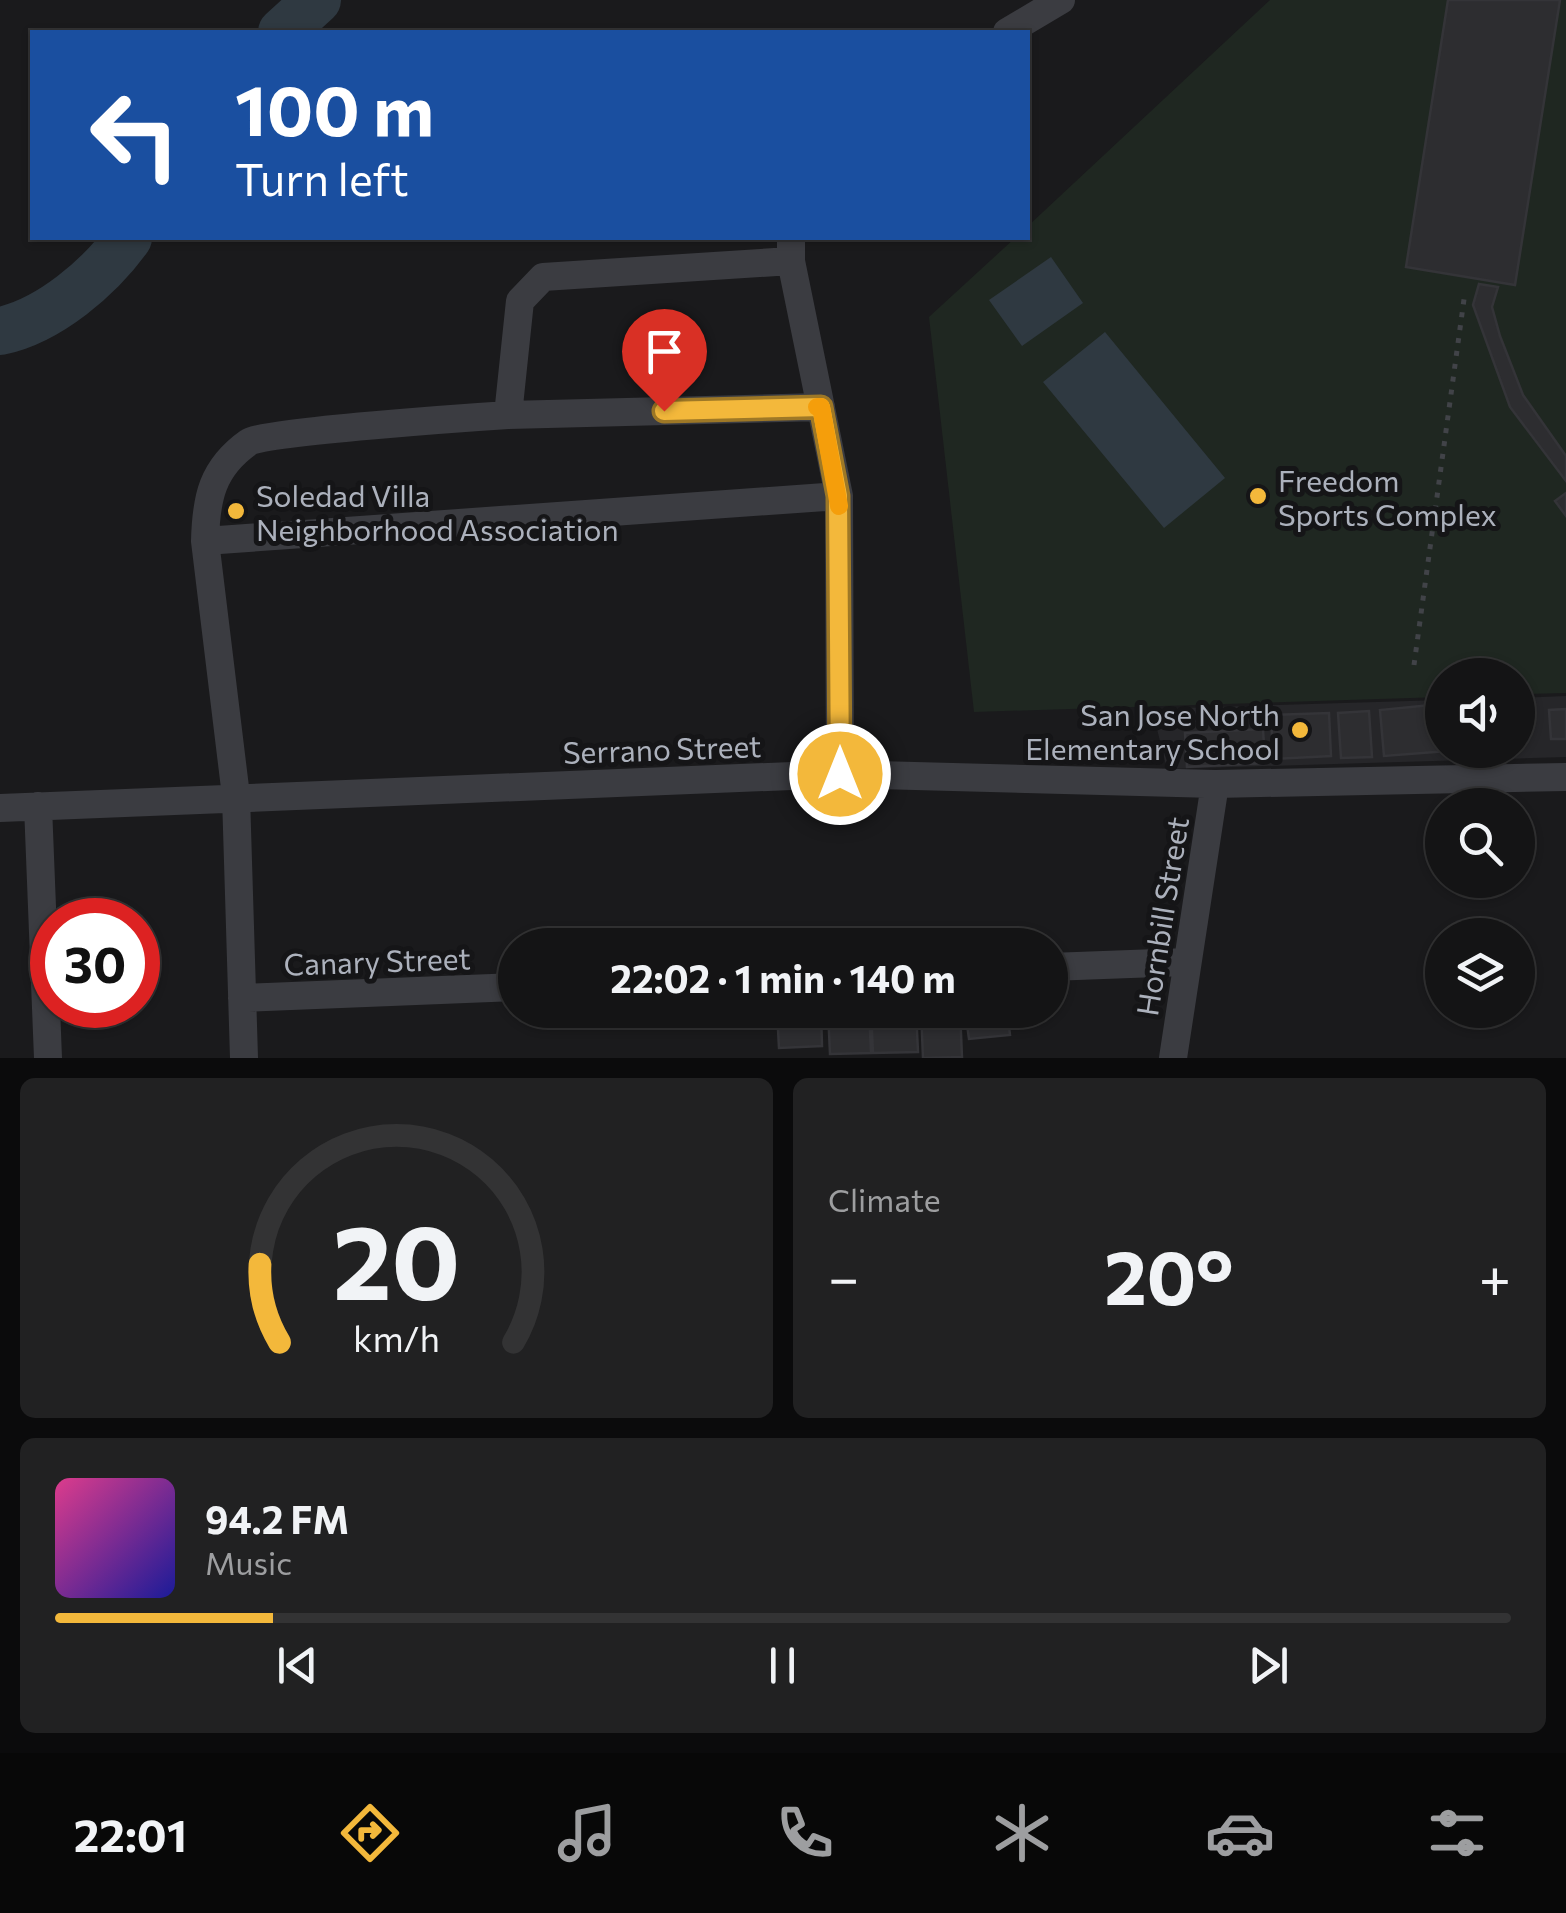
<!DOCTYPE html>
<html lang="en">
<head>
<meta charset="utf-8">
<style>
	body { margin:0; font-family:Commissioner,sans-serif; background:#212122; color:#f1f3f6; height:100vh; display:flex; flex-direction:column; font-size:38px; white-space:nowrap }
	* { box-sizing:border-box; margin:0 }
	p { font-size:32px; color:#9d9ea0 }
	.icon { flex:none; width:55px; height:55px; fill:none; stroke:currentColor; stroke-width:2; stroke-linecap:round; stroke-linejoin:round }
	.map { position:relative; height:1058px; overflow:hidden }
	.panel { display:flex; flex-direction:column; gap:20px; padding:20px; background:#0b0b0c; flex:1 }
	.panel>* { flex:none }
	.top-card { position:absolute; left:30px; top:30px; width:1000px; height:210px; border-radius:0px; box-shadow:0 2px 8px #0004,0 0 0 2px #333334; background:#1a4fa0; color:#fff; overflow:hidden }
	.controls { position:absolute; left:1425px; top:658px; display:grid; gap:20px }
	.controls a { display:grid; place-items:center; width:110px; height:110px; border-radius:50%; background:#141415; box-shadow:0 2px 8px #0004,0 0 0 2px #333334; font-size:50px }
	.speed { position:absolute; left:30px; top:898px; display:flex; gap:20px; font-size:50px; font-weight:700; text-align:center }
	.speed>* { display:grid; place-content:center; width:130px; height:130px; border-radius:50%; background:#141415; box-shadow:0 2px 8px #0004,0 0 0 2px #333334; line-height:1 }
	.speed .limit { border:15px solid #d22; background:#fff; color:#111 }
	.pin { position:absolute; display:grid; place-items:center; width:85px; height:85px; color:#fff; margin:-102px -42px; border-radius:50% 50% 50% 0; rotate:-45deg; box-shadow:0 0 10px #0007 }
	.pin .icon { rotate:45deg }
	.me { position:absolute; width:110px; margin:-55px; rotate:0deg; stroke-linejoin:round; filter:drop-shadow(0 0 8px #0008) }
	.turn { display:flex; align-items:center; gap:35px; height:210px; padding:0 40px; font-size:45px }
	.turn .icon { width:130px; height:130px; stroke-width:2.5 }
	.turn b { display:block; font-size:70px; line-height:85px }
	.big { font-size:75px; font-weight:700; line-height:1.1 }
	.panel .card { flex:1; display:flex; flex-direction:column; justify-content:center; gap:15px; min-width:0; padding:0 35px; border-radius:15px; background:#212122 }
	.panel .dial { align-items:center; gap:0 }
	.dial svg { height:260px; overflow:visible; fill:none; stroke:#333334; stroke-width:7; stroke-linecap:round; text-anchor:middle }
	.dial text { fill:#f1f3f6; stroke:none }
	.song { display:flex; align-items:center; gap:30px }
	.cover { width:120px; height:120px; border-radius:15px; background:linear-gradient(135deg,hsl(330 70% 55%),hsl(240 70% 35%)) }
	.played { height:10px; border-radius:5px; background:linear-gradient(90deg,#f3b83b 15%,#333334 15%) }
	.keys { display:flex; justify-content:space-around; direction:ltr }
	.heat { display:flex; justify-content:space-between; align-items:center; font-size:55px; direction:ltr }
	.panel .tiles { flex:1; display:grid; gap:20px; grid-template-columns:1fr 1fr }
	.card:last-child { grid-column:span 2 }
	.trip { position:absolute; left:498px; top:928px; width:570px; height:100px; border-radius:50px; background:#141415; box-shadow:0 2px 8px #0004,0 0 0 2px #333334; font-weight:700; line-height:100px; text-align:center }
	.dock { display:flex; height:160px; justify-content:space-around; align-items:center; background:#080808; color:#9d9ea0 }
	.dock .icon { width:70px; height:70px }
	.dock .current { color:#f3b83b }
	.dock b { font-size:45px; color:#f1f3f6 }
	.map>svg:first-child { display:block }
	.built { fill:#262629 }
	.green { fill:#1f2721 }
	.water { fill:#2f3941 }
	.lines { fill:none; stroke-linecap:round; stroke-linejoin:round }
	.river { stroke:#2f3941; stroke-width:48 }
	.building { fill:#2d2d30; stroke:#343438; stroke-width:2.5 }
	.path { stroke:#414348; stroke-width:5; stroke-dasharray:5 8; stroke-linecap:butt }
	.minor { stroke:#3b3c41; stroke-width:28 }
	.route-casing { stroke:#9e7826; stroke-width:25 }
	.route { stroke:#f3b83b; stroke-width:18 }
	.slow { stroke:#f59e0b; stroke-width:18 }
	.poi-dot { fill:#f3b83b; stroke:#151517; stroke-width:4 }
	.labels { text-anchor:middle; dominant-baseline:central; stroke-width:10; stroke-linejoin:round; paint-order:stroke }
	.poi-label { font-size:30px; fill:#acb1bc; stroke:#151517; text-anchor:start }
	.street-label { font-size:30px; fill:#acb1bc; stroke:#151517 }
</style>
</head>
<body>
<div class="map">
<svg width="1566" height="1058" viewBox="0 0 1566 1058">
	<rect width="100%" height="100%" fill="#1a1a1c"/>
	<path class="built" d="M 1566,696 L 1566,757 L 1167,769 L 1152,709 L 1442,700 L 1442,750 L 1518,750 L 1518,698 Z"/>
	<path class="green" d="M 1270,0 L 1566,0 L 1566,693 L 1518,694 L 1518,675 L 1442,675 L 1442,697 L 974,712 L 929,317 L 1015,238 L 1028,238 L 1028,226 Z"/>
	<path class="water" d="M 1051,257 L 1083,303 L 1022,346 L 989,300 Z
		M 1105,332 L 1225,478 L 1164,528 L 1043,382 Z"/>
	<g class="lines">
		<path class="river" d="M 282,32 L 317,0
			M 0,331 C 49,321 100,277 128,238"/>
	</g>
	<path class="building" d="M 1448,0 L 1560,0 L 1515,285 L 1406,267 Z
		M 1479,284 L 1498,287 L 1492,307 L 1500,336 L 1523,395 L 1566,456 L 1566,481 L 1510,407 L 1473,305 Z
		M 1566,493 L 1566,516 L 1555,501 Z
		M 1518,702 L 1522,702 L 1525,741 L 1518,742 Z
		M 1442,704 L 1442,750 L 1448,751 L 1384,756 L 1380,710 Z
		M 1566,709 L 1566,739 L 1551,739 L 1549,710 Z
		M 1369,711 L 1372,757 L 1341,758 L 1338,713 Z
		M 1329,713 L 1331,756 L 1273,759 L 1271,715 Z
		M 1263,729 L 1265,763 L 1187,767 L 1185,733 Z
		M 777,1010 L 821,1010 L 822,1046 L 779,1048 Z
		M 828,1010 L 869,1010 L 871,1053 L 830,1054 Z
		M 871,1010 L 916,1010 L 918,1052 L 873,1053 Z
		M 921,1010 L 960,1010 L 962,1057 L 923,1058 Z
		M 965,1010 L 1007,1010 L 1010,1035 L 969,1039 Z"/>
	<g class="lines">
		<path class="path" d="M 1414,665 L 1465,292"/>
		<path class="minor" d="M 1007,32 L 1061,0
			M 791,238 L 791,261 L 839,496 L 840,774
			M 508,415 L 821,407
			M 205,541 L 839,496
			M 38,806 L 48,1058
			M 0,808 L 840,774 L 1215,784 L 1566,777
			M 1050,967 L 1184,962
			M 242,998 L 515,987
			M 244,1058 L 236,796 L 205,541 C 206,498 212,468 249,442 C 262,432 477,417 508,415 L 520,301 L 543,277 L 791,261
			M 1173,1058 L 1215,784"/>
	</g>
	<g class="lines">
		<g class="route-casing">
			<path id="route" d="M 664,411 L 821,407 L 838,496 L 840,774"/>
		</g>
		<use href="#route" class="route"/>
		<path class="slow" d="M 817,407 L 821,407 L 839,506"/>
	</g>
	<g class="poi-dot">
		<circle cx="1258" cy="496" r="10"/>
		<circle cx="236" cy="511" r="10"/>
		<circle cx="1300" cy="730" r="10"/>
	</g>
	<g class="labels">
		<g class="poi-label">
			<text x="1278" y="479">Freedom<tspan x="1278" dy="34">Sports Complex</tspan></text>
			<text x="256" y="494">Soledad Villa<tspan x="256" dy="34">Neighborhood Association</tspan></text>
			<text x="1280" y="713" text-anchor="end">San Jose North<tspan x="1280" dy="34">Elementary School</tspan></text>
		</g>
		<g class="street-label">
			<text transform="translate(662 748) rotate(-2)">Serrano Street</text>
			<text transform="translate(1161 916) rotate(-81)">Hornbill Street</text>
			<text transform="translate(377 960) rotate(-2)">Canary Street</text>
		</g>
	</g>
</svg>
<div class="controls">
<a><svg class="icon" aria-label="sound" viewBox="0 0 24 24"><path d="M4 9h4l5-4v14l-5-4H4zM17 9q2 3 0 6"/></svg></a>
<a><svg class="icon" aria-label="search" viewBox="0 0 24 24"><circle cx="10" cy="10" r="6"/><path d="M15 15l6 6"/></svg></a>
<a><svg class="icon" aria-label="layers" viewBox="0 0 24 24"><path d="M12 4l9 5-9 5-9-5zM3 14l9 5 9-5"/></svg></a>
</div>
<div class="speed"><div class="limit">30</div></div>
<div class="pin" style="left:664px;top:411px;background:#d93025"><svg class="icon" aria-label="arrive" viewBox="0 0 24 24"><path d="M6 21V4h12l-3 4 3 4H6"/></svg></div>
<svg class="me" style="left:840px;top:774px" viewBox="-20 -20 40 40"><circle r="17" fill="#f3b83b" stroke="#fff" stroke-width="3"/><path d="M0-11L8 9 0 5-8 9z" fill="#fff"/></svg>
<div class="trip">22:02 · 1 min · 140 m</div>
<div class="top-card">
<div class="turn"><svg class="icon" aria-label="left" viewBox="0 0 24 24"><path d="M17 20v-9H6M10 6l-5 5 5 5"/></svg><div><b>100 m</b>Turn left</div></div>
</div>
</div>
<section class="panel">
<div class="tiles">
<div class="card dial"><svg viewBox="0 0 100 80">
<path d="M14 69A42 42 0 1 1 86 69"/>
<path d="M14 69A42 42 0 0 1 8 45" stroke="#f3b83b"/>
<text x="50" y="56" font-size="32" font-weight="700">20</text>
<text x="50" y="72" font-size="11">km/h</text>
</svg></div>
<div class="card"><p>Climate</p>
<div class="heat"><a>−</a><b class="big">20°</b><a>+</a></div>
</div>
<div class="card">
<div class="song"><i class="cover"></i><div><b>94.2 FM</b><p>Music</p></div></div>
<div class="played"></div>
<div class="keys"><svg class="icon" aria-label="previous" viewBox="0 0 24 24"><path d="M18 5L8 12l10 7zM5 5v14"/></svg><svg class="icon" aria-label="pause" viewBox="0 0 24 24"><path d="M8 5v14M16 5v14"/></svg><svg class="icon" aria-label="next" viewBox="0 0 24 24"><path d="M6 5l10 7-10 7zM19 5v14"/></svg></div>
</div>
</div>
</section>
<nav class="dock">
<b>22:01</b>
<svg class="icon current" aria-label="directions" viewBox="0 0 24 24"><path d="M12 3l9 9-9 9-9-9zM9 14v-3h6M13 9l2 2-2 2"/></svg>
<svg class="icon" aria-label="music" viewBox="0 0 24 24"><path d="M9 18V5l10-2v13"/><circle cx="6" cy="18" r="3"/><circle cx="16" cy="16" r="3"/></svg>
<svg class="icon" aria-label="phone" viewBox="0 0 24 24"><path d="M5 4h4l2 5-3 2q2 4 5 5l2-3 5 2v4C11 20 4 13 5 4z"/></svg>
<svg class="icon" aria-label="climate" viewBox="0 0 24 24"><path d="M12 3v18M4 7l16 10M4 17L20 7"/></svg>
<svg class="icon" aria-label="car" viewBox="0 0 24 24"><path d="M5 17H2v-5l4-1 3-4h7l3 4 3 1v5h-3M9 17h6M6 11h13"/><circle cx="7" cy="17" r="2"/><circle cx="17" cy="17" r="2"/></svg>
<svg class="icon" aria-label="filters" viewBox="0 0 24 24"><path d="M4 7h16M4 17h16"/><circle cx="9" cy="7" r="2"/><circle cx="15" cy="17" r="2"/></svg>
</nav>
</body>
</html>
